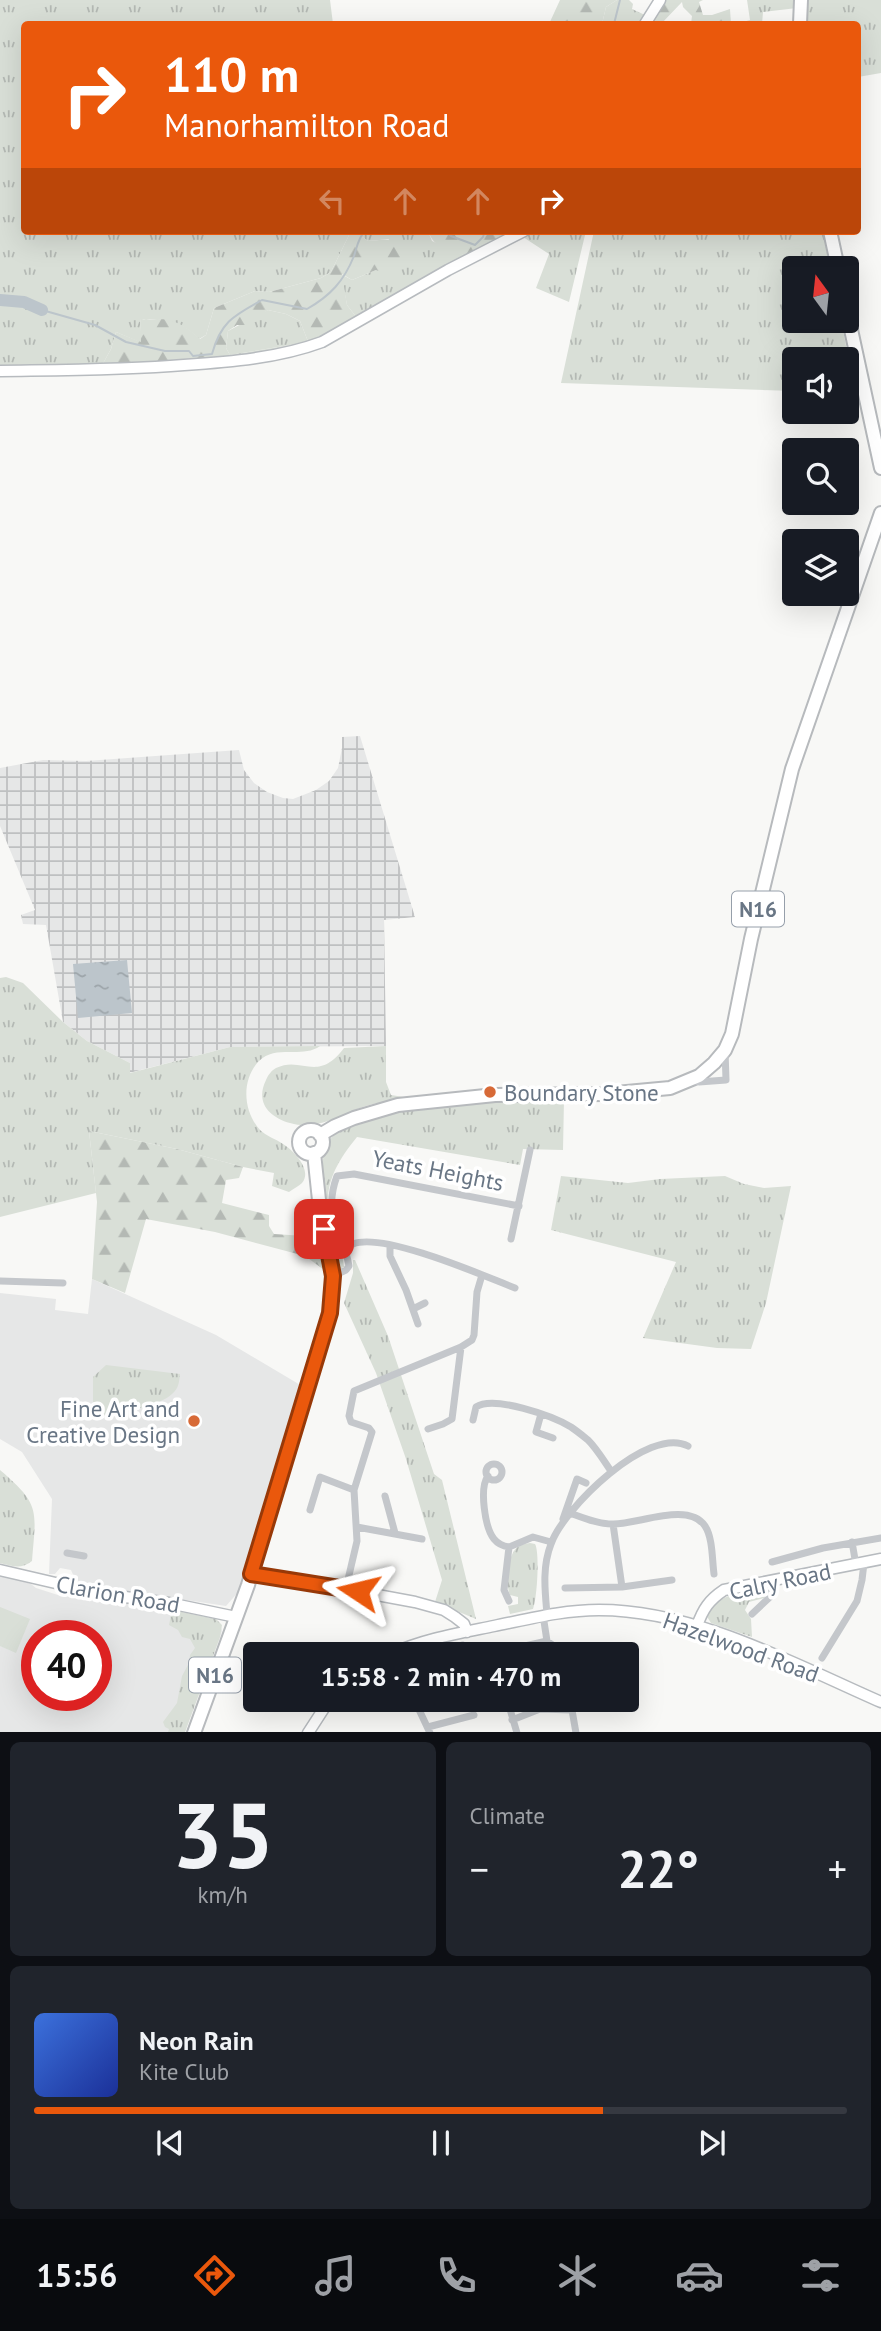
<!DOCTYPE html>
<html lang="en">
<head>
<meta charset="utf-8">
<style>
	body { margin:0; font-family:"PT Sans",sans-serif; background:#20242c; color:#f1f3f6; height:100vh; display:flex; flex-direction:column; font-size:26px; white-space:nowrap }
	* { box-sizing:border-box; margin:0 }
	p { font-size:23px; color:#9ea1a6 }
	.icon { flex:none; width:38px; height:38px; fill:none; stroke:currentColor; stroke-width:2; stroke-linecap:round; stroke-linejoin:round }
	.map { position:relative; height:1732px; overflow:hidden }
	.side { display:flex; flex-direction:column; gap:10px; padding:10px; background:#0d0f14; flex:1 }
	.side>* { flex:none }
	.top-card { position:absolute; left:21px; top:21px; width:840px; height:214px; border-radius:7px; box-shadow:0 7px 28px #0002; background:#ea580c; color:#fff; overflow:hidden }
	.needle { width:46px; rotate:345deg }
	.fabs { position:absolute; left:782px; top:256px; display:grid; gap:14px }
	.fabs a { display:grid; place-items:center; width:77px; height:77px; border-radius:7px; background:#171b24; box-shadow:0 7px 28px #0002; font-size:35px }
	.speed { position:absolute; left:21px; top:1620px; display:flex; gap:14px; font-size:35px; font-weight:700; text-align:center }
	.speed>* { display:grid; place-content:center; width:91px; height:91px; border-radius:50%; background:#171b24; box-shadow:0 7px 28px #0002; line-height:1 }
	.speed .limit { border:10px solid #d22; background:#fff; color:#111 }
	.pin { position:absolute; display:grid; place-items:center; width:60px; height:60px; color:#fff; margin:-30px; border-radius:14px; box-shadow:0 4px 10px #0006 }
	.me { position:absolute; width:77px; margin:-38px; rotate:280deg; stroke-linejoin:round; filter:drop-shadow(0 0 5px #0008) }
	.turn { display:flex; align-items:center; gap:24px; height:147px; padding:0 28px; font-size:32px }
	.turn .icon { width:91px; height:91px; stroke-width:2.5 }
	.turn b { display:block; font-size:49px; line-height:60px }
	.lanes { display:flex; align-items:center; height:66px; padding:0 28px; background:#0003; justify-content:center; gap:35px; direction:ltr }
	.lanes .off { opacity:.35 }
	.big { font-size:52px; font-weight:800; line-height:1.1 }
	.side .widget { flex:1; display:flex; flex-direction:column; justify-content:center; gap:10px; min-width:0; padding:0 24px; border-radius:10px; background:#20242c }
	.side .dial { align-items:center; gap:0 }
	.dial b { font-size:91px; line-height:1 }
	.song { display:flex; align-items:center; gap:21px }
	.cover { width:84px; height:84px; border-radius:10px; background:linear-gradient(135deg,hsl(220 70% 55%),hsl(230 70% 35%)) }
	.played { height:7px; border-radius:4px; background:linear-gradient(90deg,#ea580c 70%,#363941 70%) }
	.keys { display:flex; justify-content:space-around; direction:ltr }
	.heat { display:flex; justify-content:space-between; align-items:center; font-size:38px; direction:ltr }
	.side .tiles { flex:1; display:grid; gap:10px; grid-template-columns:1fr 1fr }
	.widget:last-child { grid-column:span 2 }
	.trip { position:absolute; left:243px; top:1642px; width:396px; height:70px; border-radius:7px; background:#171b24; box-shadow:0 7px 28px #0002; font-weight:800; line-height:70px; text-align:center }
	.tabs { display:flex; height:112px; justify-content:space-around; align-items:center; background:#090b0e; color:#9ea1a6 }
	.tabs .icon { width:49px; height:49px }
	.tabs .on { color:#ea580c }
	.tabs b { font-size:32px; color:#f1f3f6 }
	.map>svg:first-child { display:block }
	.built { fill:#e6e7e7; fill-rule:evenodd }
	.industrial { fill:url(#industrial-grid) }
	.grass { fill:url(#grass-tufts) }
	.forest { fill:url(#forest-firs) }
	.garden { fill:#d9dfd7 }
	.water { fill:url(#water-ripples) }
	.lines { fill:none; stroke-linecap:round; stroke-linejoin:round }
	.stream { stroke:#bcc5cb; stroke-width:2 }
	.river { stroke:#bcc5cb; stroke-width:12 }
	.secondary-casing { stroke:#b7bbbf; stroke-width:13 }
	.highway-casing { stroke:#b7babd; stroke-width:16 }
	.street { stroke:#c4c7cb; stroke-width:7 }
	.secondary { stroke:#fff; stroke-width:10 }
	.highway { stroke:#fff; stroke-width:12 }
	.route-casing { stroke:#983908; stroke-width:18 }
	.route { stroke:#ea580c; stroke-width:12 }
	.poi-dot { fill:#d76a37; stroke:#fff; stroke-width:2.5 }
	.labels { text-anchor:middle; dominant-baseline:central; stroke-width:7; stroke-linejoin:round; paint-order:stroke }
	.shield { fill:#fff; stroke:#969faa; stroke-width:2 }
	.shield-label { font-size:21px; font-weight:bold; fill:#697685 }
	.poi-label { font-size:23px; fill:#697685; stroke:#fff; text-anchor:start }
	.street-label { font-size:23px; fill:#697685; stroke:#fff }
</style>
</head>
<body>
<div class="map">
<svg width="881" height="1733" viewBox="0 0 881 1733">
	<defs>
		<pattern id="industrial-grid" width="8" height="8" patternUnits="userSpaceOnUse" patternTransform="scale(1.75)"><rect width="8" height="8" fill="#e6e7e7"/><path d="M0 4h8M4 0v8" fill="none" stroke="#bec0c1"/></pattern>
		<pattern id="grass-tufts" width="24" height="20" patternUnits="userSpaceOnUse" patternTransform="scale(1.75)"><rect width="24" height="20" fill="#d9dfd7"/><path d="M3 7l-1-3M5 7V3M7 7l1-3M15 17l-1-3M17 17v-4M19 17l1-3" fill="none" stroke="#b4b9b4"/></pattern>
		<pattern id="forest-firs" width="22" height="20" patternUnits="userSpaceOnUse" patternTransform="scale(1.75)"><rect width="22" height="20" fill="#d9dfd7"/><path d="M5 1l3.5 6h-7zM16 11l3.5 6h-7z" fill="#b4b9b4"/></pattern>
		<pattern id="water-ripples" width="26" height="14" patternUnits="userSpaceOnUse" patternTransform="scale(1.75)"><rect width="26" height="14" fill="#bcc5cb"/><path d="M2 4q2-2 4 0t4 0M15 11q2-2 4 0t4 0" fill="none" stroke="#9da5aa"/></pattern>
	</defs>
	<rect width="100%" height="100%" fill="#f8f8f6"/>
	<path class="built" d="M 92,1279 L 216,1335 L 302,1386 L 240,1590 L 226,1606 L 81,1584 L 74,1577 L 71,1570 L 60,1568 L 55,1574 L 49,1574 L 52,1499 L 22,1452 L 0,1439 L 0,1293 L 56,1299 L 55,1310 L 88,1314 Z
		M 0,1575 L 31,1584 L 36,1588 L 61,1596 L 65,1594 L 155,1607 L 215,1620 L 220,1623 L 222,1631 L 220,1637 L 185,1732 L 0,1732 ZM 37,1636 L 96,1636 L 96,1696 L 37,1696 Z"/>
	<path class="industrial" d="M 360,736 L 415,917 L 384,920 L 386,1046 L 230,1047 L 129,1073 L 130,1063 L 87,1041 L 63,1022 L 46,925 L 23,924 L 21,915 L 35,910 L 0,826 L 0,768 L 43,760 L 86,761 L 239,750 L 244,770 L 254,783 L 267,792 L 283,798 L 293,799 L 316,790 L 329,781 L 338,768 L 342,748 L 342,737 Z"/>
	<path class="grass" d="M 0,0 L 330,0 L 333,24 L 24,24 L 24,231 L 351,231 L 331,272 L 321,278 L 269,292 L 255,291 L 214,308 L 206,335 L 199,339 C 187,327 176,321 157,319 C 150,319 147,321 140,319 L 142,343 L 116,332 L 111,349 L 101,367 L 0,367 Z
		M 617,0 L 629,0 L 633,4 L 632,9 L 645,15 L 641,24 L 602,24 L 606,7 Z
		M 747,0 L 797,0 L 797,8 L 763,12 L 762,24 L 736,24 L 750,20 Z
		M 807,0 L 881,0 L 881,73 L 858,77 L 858,24 L 806,24 Z
		M 363,231 L 428,231 L 432,241 L 466,256 L 357,318 L 347,305 L 341,274 L 352,280 L 376,270 L 389,239 L 368,241 L 361,236 Z
		M 535,231 L 586,231 L 569,302 L 536,288 L 549,254 L 523,237 Z
		M 594,231 L 823,231 L 830,268 L 794,268 L 794,320 L 841,320 L 855,392 L 847,393 L 847,359 L 794,359 L 794,391 L 561,383 Z
		M 268,310 L 286,314 L 300,321 L 309,344 L 301,346 L 296,344 L 230,355 L 226,348 L 228,331 Z
		M 6,977 L 23,983 L 63,1022 L 87,1041 L 130,1063 L 130,1073 L 230,1047 L 320,1046 C 302,1059 276,1044 259,1061 C 241,1080 243,1111 260,1130 C 266,1136 276,1139 283,1144 C 293,1150 313,1170 302,1183 C 299,1186 293,1189 289,1192 L 272,1186 L 274,1173 L 243,1167 L 177,1149 L 89,1131 L 96,1193 L 0,1217 L 0,978 Z
		M 386,1046 L 386,1082 L 391,1095 L 416,1099 C 402,1100 387,1101 373,1104 C 344,1111 320,1132 290,1123 C 269,1117 255,1102 266,1080 C 268,1075 272,1070 276,1068 C 302,1055 317,1084 344,1048 Z
		M 564,1100 L 563,1150 L 523,1149 L 520,1165 L 357,1137 C 331,1169 320,1194 334,1235 C 338,1246 343,1255 344,1267 L 340,1269 L 335,1266 C 330,1241 315,1166 327,1144 C 354,1098 514,1101 564,1100 Z
		M 561,1176 L 628,1183 L 660,1179 L 725,1176 L 744,1184 L 764,1188 L 791,1186 L 766,1303 L 751,1349 L 717,1348 L 643,1338 L 676,1262 L 551,1230 Z
		M 353,1260 L 355,1260 L 388,1336 L 434,1474 L 442,1480 L 476,1619 L 435,1602 L 442,1580 L 406,1459 L 376,1373 L 344,1303 L 353,1273 Z
		M 106,1365 L 180,1374 C 179,1382 179,1388 172,1394 C 160,1406 111,1416 93,1418 L 93,1377 Z
		M 0,1470 C 41,1505 36,1510 32,1561 C 21,1570 12,1566 0,1563 Z
		M 530,1543 L 535,1544 C 540,1552 537,1600 533,1609 L 510,1614 L 508,1606 L 518,1604 L 518,1597 L 510,1595 C 505,1584 507,1553 519,1546 C 522,1544 526,1544 530,1543 Z
		M 763,1589 L 767,1589 L 769,1591 L 764,1598 L 749,1602 L 745,1610 L 751,1619 L 752,1637 L 711,1623 L 706,1615 C 722,1592 737,1594 763,1589 Z
		M 172,1610 L 216,1619 L 222,1625 L 220,1637 L 185,1732 L 168,1732 L 169,1729 L 165,1727 L 163,1722 L 177,1703 L 182,1676 L 189,1663 L 190,1655 L 195,1648 L 190,1639 L 182,1637 L 178,1630 L 169,1625 Z"/>
	<path class="forest" d="M 560,0 L 617,0 L 606,7 L 602,24 L 549,24 Z
		M 664,0 L 703,0 L 699,2 L 703,15 L 712,15 L 730,9 L 731,24 L 691,24 L 692,16 L 683,7 L 682,2 L 661,24 L 648,24 Z
		M 351,231 L 363,231 L 361,236 L 368,241 C 390,239 397,237 409,257 L 406,265 L 392,276 L 376,270 L 352,280 L 342,274 L 347,305 L 357,318 L 309,344 L 300,321 L 286,314 L 268,310 L 247,325 L 237,325 L 228,331 L 226,348 L 230,355 L 296,344 L 301,346 L 225,359 L 101,367 L 111,349 L 116,332 L 141,342 L 140,318 C 147,322 150,319 157,319 C 176,319 187,327 200,339 L 206,335 L 214,308 L 255,291 L 269,292 L 321,278 L 331,272 Z
		M 428,231 L 517,231 L 466,256 C 449,249 435,250 428,231 Z
		M 89,1131 L 177,1149 L 243,1167 L 239,1178 L 226,1180 L 222,1203 L 269,1215 L 269,1226 L 274,1234 L 321,1237 L 327,1272 L 305,1256 L 215,1232 L 146,1219 L 125,1293 L 92,1279 L 97,1202 Z"/>
	<path class="garden" d="M 0,1607 L 30,1619 L 16,1653 L 0,1646 Z"/>
	<path class="water" d="M 127,960 L 132,1013 L 78,1018 L 73,964 Z"/>
	<g class="lines">
		<path class="stream" d="M 614,24 L 620,0
			M 445,231 L 451,236 L 475,245 L 483,237 L 485,231
			M 42,310 L 95,325 L 126,342 L 165,351 L 189,351 L 193,356 L 212,354 C 221,321 235,315 262,300 L 307,309 C 330,296 344,281 354,256 C 357,247 358,238 365,231"/>
		<path class="river" d="M 0,300 L 24,302 L 42,310"/>
		<g class="secondary-casing">
			<path id="secondary" d="M 645,24 L 660,0
				M 0,371 C 61,370 123,370 184,365 C 230,362 279,358 322,342 L 448,270 L 524,231
				M 0,1570 L 103,1594 L 169,1603 L 236,1617
				M 251,1574 L 318,1584 L 415,1602 L 444,1610 L 455,1617 L 464,1624 L 467,1632
				M 697,1626 C 703,1609 709,1600 724,1590 L 881,1559
				M 391,1654 C 423,1639 460,1633 494,1626 C 529,1619 563,1610 599,1610 C 696,1610 794,1664 881,1702
				M 308,1733 L 330,1699"/>
		</g>
		<g class="highway-casing">
			<path id="highway" d="M 800,24 L 801,0
				M 830,231 L 838,268
				M 847,311 L 881,468
				M299 1142a12 12 0 1 1 24 0a12 12 0 1 1-24 0Z
				M 320,1135 L 335,1126 L 354,1118 L 398,1105 L 495,1095 L 605,1094 L 670,1088 L 699,1076 L 714,1063 L 725,1050 L 732,1034 L 751,939 L 792,769 L 881,513
				M 194,1733 L 248,1585 L 330,1313 L 333,1276 L 321,1219 L 314,1153"/>
		</g>
		<path class="street" d="M 692,1080 L 699,1082 L 726,1080 L 725,1050
			M 511,1239 L 530,1150
			M 353,1244 C 383,1232 482,1275 515,1288
			M 390,1246 L 390,1256 L 406,1290 L 418,1324
			M 333,1276 L 346,1270 L 349,1266 C 343,1230 322,1216 337,1176 L 354,1174 L 519,1206
			M 0,1281 L 63,1283
			M 413,1309 L 425,1303
			M 541,1414 L 536,1432 L 553,1438
			M 473,1420 L 476,1407 C 494,1395 553,1416 571,1427 C 577,1431 583,1436 588,1440 C 597,1449 604,1461 611,1471
			M 428,1429 L 443,1424 L 452,1419 L 461,1347
			M486 1472a8 8 0 1 1 16 0a8 8 0 1 1-16 0Z
			M 488,1476 C 479,1488 485,1528 494,1539 C 498,1544 502,1546 509,1547
			M 385,1496 L 395,1533
			M 310,1510 L 320,1477 L 354,1490
			M 570,1513 C 584,1518 598,1524 612,1524 C 637,1525 688,1501 705,1526 C 713,1538 712,1560 714,1574
			M 563,1519 L 577,1479 L 586,1483
			M 613,1524 L 622,1587
			M 357,1527 L 422,1539
			M 852,1542 L 856,1565
			M 67,1553 L 84,1556
			M 772,1562 L 823,1548 L 881,1538
			M 346,1588 L 357,1541 L 354,1490 L 372,1432 L 369,1428 L 351,1422 L 349,1416 L 354,1391 L 461,1347 L 472,1340 L 474,1335 L 477,1292 L 482,1275
			M 565,1588 L 622,1587 L 672,1580
			M 509,1601 L 504,1590 L 509,1547 L 533,1537 L 551,1542
			M 547,1614 C 545,1591 542,1567 551,1544 C 563,1509 648,1425 688,1446
			M 752,1614 L 770,1597 L 775,1581
			M 547,1641 L 557,1648 L 559,1654
			M 429,1654 L 463,1645
			M 513,1654 L 525,1646 L 547,1641 L 543,1615
			M 822,1658 L 857,1601 L 862,1580 L 864,1563
			M 414,1699 L 430,1733
			M 507,1699 L 517,1733
			M 572,1710 L 578,1702 L 586,1699
			M 512,1720 L 540,1709 L 572,1710 L 576,1733
			M 428,1727 L 474,1715"/>
		<use href="#secondary" class="secondary"/>
		<use href="#highway" class="highway"/>
	</g>
	<g class="lines">
		<g class="route-casing">
			<path id="route" d="M 324,1229 L 333,1276 L 330,1313 L 251,1574 L 358,1591"/>
		</g>
		<use href="#route" class="route"/>
	</g>
	<g class="poi-dot">
		<circle cx="490" cy="1092" r="7"/>
		<circle cx="194" cy="1421" r="7"/>
	</g>
	<g class="labels">
		<g class="shield">
			<rect x="732" y="891.5" width="52" height="35" rx="5"/>
			<rect x="189" y="1657.5" width="52" height="35" rx="5"/>
		</g>
		<g class="shield-label">
			<text x="758" y="909">N16</text>
			<text x="215" y="1675">N16</text>
		</g>
		<g class="poi-label">
			<text x="504" y="1092">Boundary Stone</text>
			<text x="180" y="1408" text-anchor="end">Fine Art and<tspan x="180" dy="26">Creative Design</tspan></text>
		</g>
		<g class="street-label">
			<text transform="translate(438 1170) rotate(11)">Yeats Heights</text>
			<text transform="translate(780 1581) rotate(-12)">Calry Road</text>
			<text transform="translate(118 1594) rotate(10)">Clarion Road</text>
			<text transform="translate(741 1647) rotate(20)">Hazelwood Road</text>
		</g>
	</g>
</svg>
<div class="fabs">
<a><svg class="needle" viewBox="-14 -14 28 28"><path d="M0-13l5 13h-10z" fill="#e53935"/><path d="M0 13l5-13h-10z" fill="#9ea1a6"/></svg></a>
<a><svg class="icon" aria-label="sound" viewBox="0 0 24 24"><path d="M4 9h4l5-4v14l-5-4H4zM17 9q2 3 0 6"/></svg></a>
<a><svg class="icon" aria-label="search" viewBox="0 0 24 24"><circle cx="10" cy="10" r="6"/><path d="M15 15l6 6"/></svg></a>
<a><svg class="icon" aria-label="layers" viewBox="0 0 24 24"><path d="M12 4l9 5-9 5-9-5zM3 14l9 5 9-5"/></svg></a>
</div>
<div class="speed"><div class="limit">40</div></div>
<div class="pin" style="left:324px;top:1229px;background:#d93025"><svg class="icon" aria-label="arrive" viewBox="0 0 24 24"><path d="M6 21V4h12l-3 4 3 4H6"/></svg></div>
<svg class="me" style="left:358px;top:1591px" viewBox="-20 -20 40 40"><path d="M0-17L14 15 0 8-14 15z" fill="#ea580c" stroke="#fff" stroke-width="4"/></svg>
<div class="trip">15:58 · 2 min · 470 m</div>
<div class="top-card">
<div class="turn"><svg class="icon" aria-label="right" viewBox="0 0 24 24"><path d="M7 20v-9h11M14 6l5 5-5 5"/></svg><div><b>110 m</b>Manorhamilton Road</div></div>
<div class="lanes"><svg class="icon off" aria-label="left" viewBox="0 0 24 24"><path d="M17 20v-9H6M10 6l-5 5 5 5"/></svg><svg class="icon off" aria-label="ahead" viewBox="0 0 24 24"><path d="M12 20V5M6 11l6-6 6 6"/></svg><svg class="icon off" aria-label="ahead" viewBox="0 0 24 24"><path d="M12 20V5M6 11l6-6 6 6"/></svg><svg class="icon" aria-label="right" viewBox="0 0 24 24"><path d="M7 20v-9h11M14 6l5 5-5 5"/></svg></div>
</div>
</div>
<section class="side">
<div class="tiles">
<div class="widget dial"><b>35</b><p>km/h</p></div>
<div class="widget"><p>Climate</p>
<div class="heat"><a>−</a><b class="big">22°</b><a>+</a></div>
</div>
<div class="widget">
<div class="song"><i class="cover"></i><div><b>Neon Rain</b><p>Kite Club</p></div></div>
<div class="played"></div>
<div class="keys"><svg class="icon" aria-label="previous" viewBox="0 0 24 24"><path d="M18 5L8 12l10 7zM5 5v14"/></svg><svg class="icon" aria-label="pause" viewBox="0 0 24 24"><path d="M8 5v14M16 5v14"/></svg><svg class="icon" aria-label="next" viewBox="0 0 24 24"><path d="M6 5l10 7-10 7zM19 5v14"/></svg></div>
</div>
</div>
</section>
<nav class="tabs">
<b>15:56</b>
<svg class="icon on" aria-label="directions" viewBox="0 0 24 24"><path d="M12 3l9 9-9 9-9-9zM9 14v-3h6M13 9l2 2-2 2"/></svg>
<svg class="icon" aria-label="music" viewBox="0 0 24 24"><path d="M9 18V5l10-2v13"/><circle cx="6" cy="18" r="3"/><circle cx="16" cy="16" r="3"/></svg>
<svg class="icon" aria-label="phone" viewBox="0 0 24 24"><path d="M5 4h4l2 5-3 2q2 4 5 5l2-3 5 2v4C11 20 4 13 5 4z"/></svg>
<svg class="icon" aria-label="climate" viewBox="0 0 24 24"><path d="M12 3v18M4 7l16 10M4 17L20 7"/></svg>
<svg class="icon" aria-label="car" viewBox="0 0 24 24"><path d="M5 17H2v-5l4-1 3-4h7l3 4 3 1v5h-3M9 17h6M6 11h13"/><circle cx="7" cy="17" r="2"/><circle cx="17" cy="17" r="2"/></svg>
<svg class="icon" aria-label="filters" viewBox="0 0 24 24"><path d="M4 7h16M4 17h16"/><circle cx="9" cy="7" r="2"/><circle cx="15" cy="17" r="2"/></svg>
</nav>
</body>
</html>
